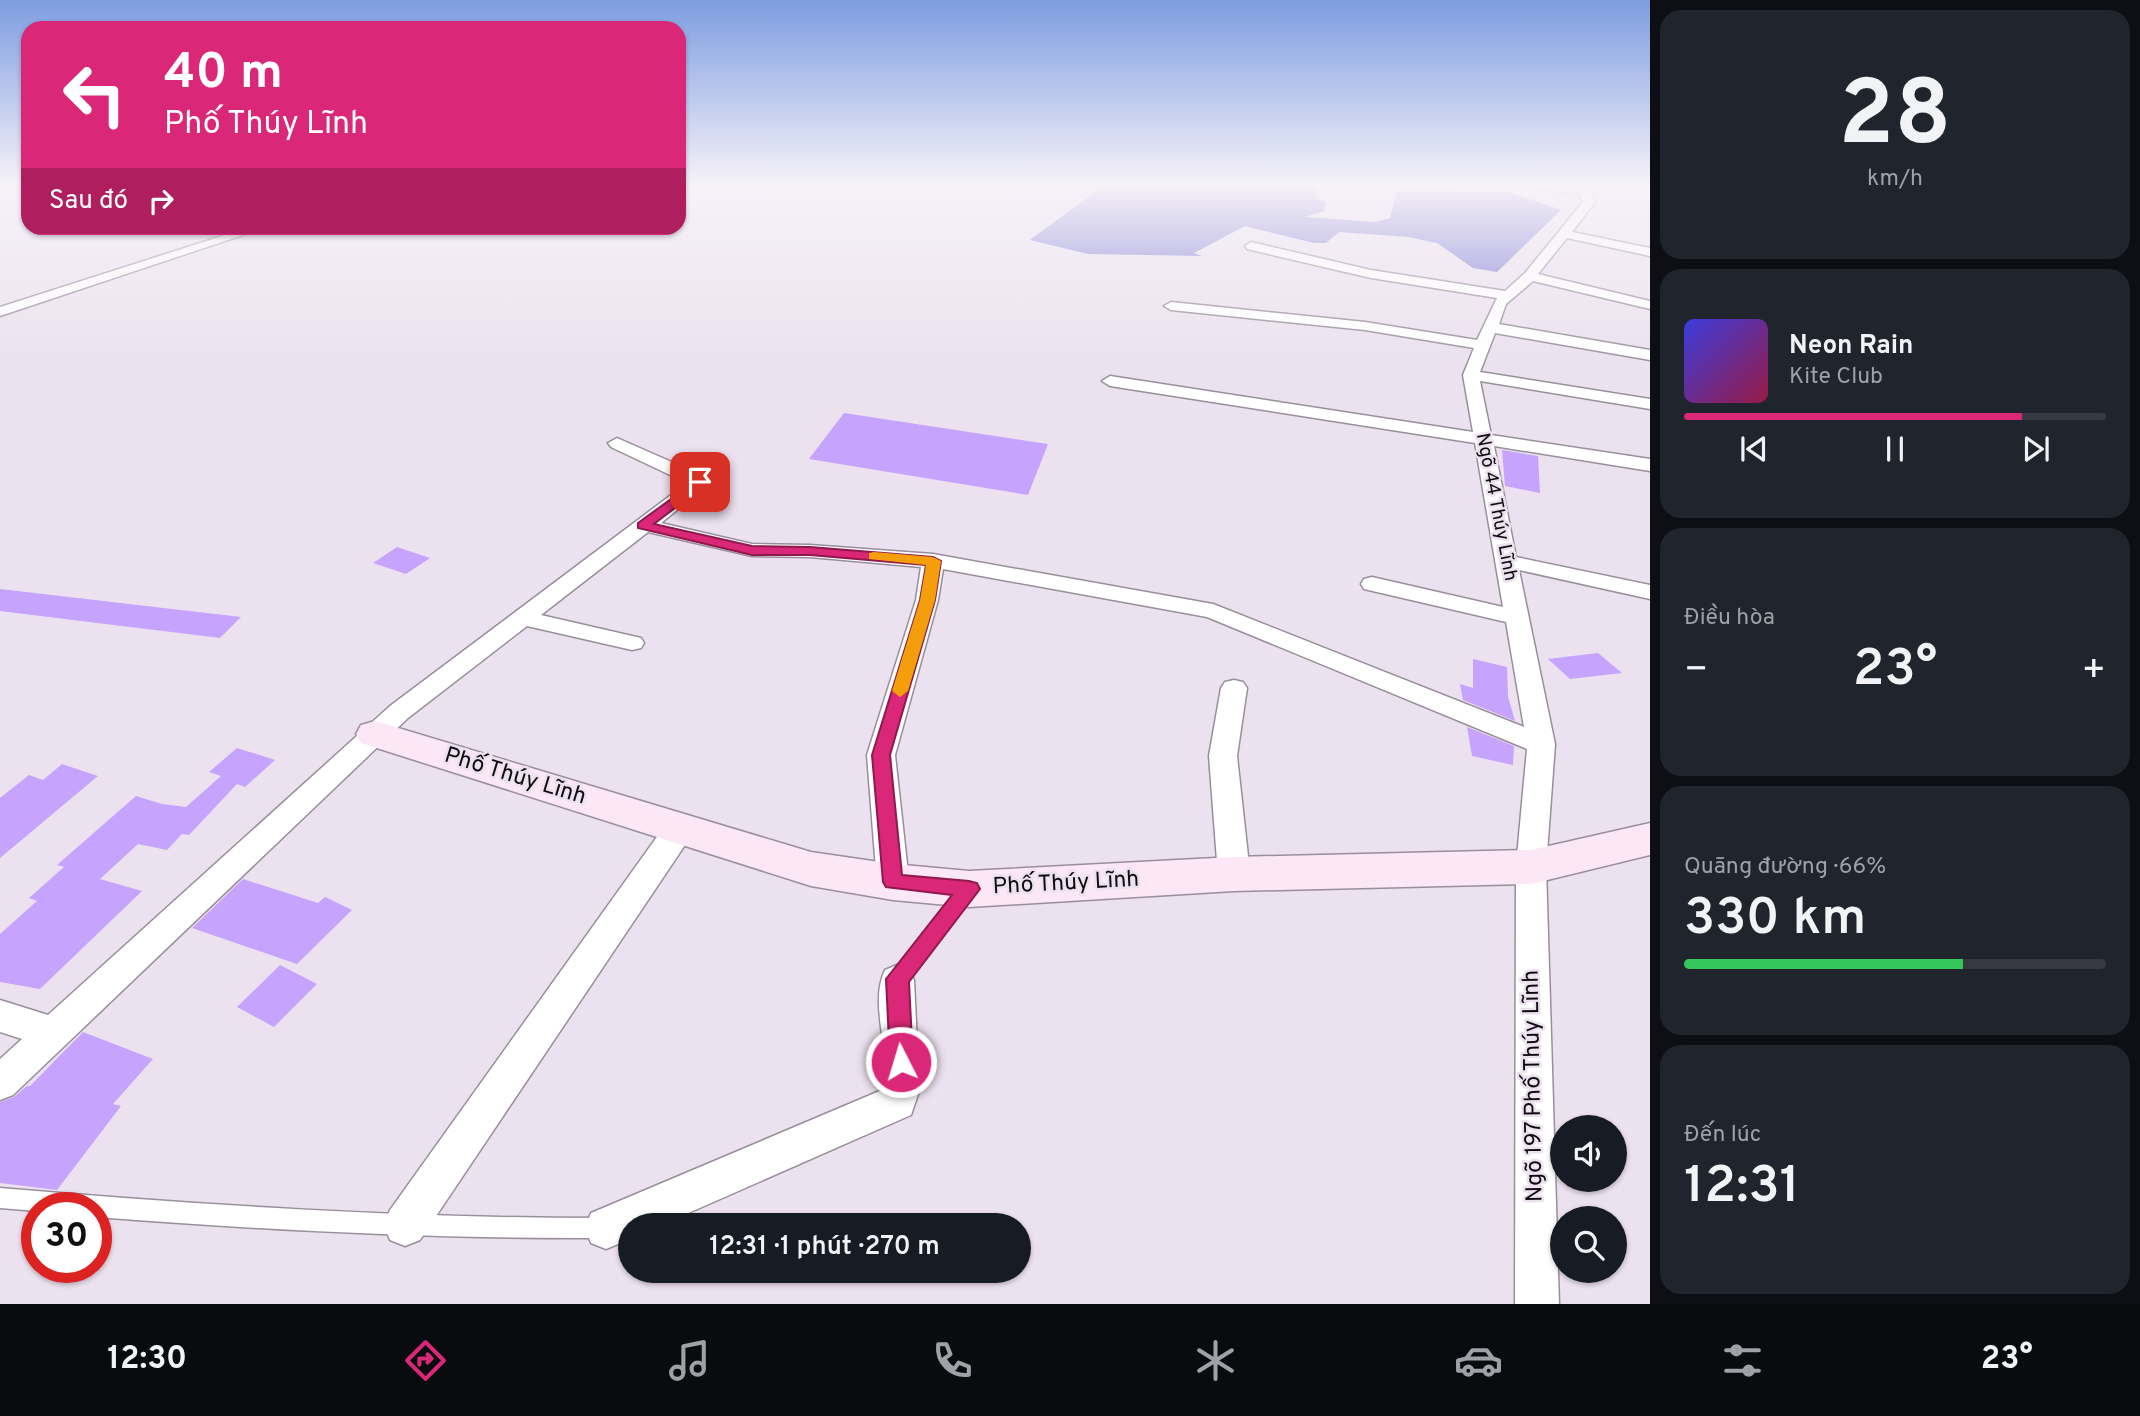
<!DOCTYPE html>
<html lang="vi">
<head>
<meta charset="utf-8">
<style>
	body { margin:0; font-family:Overpass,sans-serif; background:#20242c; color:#f1f3f6; height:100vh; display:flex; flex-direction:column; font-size:26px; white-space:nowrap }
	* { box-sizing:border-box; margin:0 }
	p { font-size:23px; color:#9ea1a6 }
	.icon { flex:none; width:38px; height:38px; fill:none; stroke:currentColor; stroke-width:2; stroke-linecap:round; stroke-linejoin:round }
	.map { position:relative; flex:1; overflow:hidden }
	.side { display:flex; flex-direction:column; gap:10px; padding:10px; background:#0d0f14; width:490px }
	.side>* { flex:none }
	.guide { position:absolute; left:21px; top:21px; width:665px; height:214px; border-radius:21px; box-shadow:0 2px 5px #0004; background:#db2777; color:#fff; overflow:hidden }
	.controls { position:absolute; left:1550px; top:1115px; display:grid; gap:14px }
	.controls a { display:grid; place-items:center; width:77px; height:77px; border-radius:50%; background:#171b24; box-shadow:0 2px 5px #0004; font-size:35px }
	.speed { position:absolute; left:21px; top:1192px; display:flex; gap:14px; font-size:35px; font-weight:700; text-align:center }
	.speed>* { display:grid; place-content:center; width:91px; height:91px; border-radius:50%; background:#171b24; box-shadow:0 2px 5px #0004; line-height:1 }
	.speed .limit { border:10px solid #d22; background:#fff; color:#111 }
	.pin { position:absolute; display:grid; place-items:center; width:60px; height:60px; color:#fff; margin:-30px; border-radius:14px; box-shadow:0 4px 10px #0006 }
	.me { position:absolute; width:77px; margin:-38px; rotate:355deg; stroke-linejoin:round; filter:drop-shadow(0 0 5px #0008) }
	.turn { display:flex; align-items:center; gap:24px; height:147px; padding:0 28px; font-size:32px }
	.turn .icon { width:91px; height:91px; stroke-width:2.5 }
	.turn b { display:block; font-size:49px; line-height:60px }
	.then { display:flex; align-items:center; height:66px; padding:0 28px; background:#0003; gap:14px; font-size:26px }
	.big { font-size:52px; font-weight:600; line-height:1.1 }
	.side .tile { flex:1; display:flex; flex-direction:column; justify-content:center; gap:10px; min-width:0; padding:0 24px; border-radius:21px; background:#20242c }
	.side .dial { align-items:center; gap:0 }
	.dial b { font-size:91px; line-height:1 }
	.song { display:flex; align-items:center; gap:21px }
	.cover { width:84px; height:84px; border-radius:10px; background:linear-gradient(135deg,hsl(240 70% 55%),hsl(340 70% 35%)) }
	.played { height:7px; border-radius:4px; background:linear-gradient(90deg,#db2777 80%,#363941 80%) }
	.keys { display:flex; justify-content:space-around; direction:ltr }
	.heat { display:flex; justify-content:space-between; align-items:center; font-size:38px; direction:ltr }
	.charge { height:10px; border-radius:5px; background:linear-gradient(90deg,#34c759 66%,#363941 0) }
	.trip { position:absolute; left:618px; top:1213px; width:413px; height:70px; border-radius:35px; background:#171b24; box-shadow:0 2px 5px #0004; font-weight:600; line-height:70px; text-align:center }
	.tabs { display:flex; height:112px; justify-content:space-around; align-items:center; background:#090b0e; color:#9ea1a6 }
	.tabs .icon { width:49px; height:49px }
	.tabs .current { color:#db2777 }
	.tabs b { font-size:32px; color:#f1f3f6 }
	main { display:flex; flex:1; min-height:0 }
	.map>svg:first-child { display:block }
	.water { fill:#7e7bd3 }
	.building { fill:#c6a3fd }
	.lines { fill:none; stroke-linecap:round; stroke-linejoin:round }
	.lane-casing { stroke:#998e9b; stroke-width:3 }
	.street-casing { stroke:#998e9b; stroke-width:3 }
	.secondary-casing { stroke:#998e9b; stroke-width:3 }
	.lane { fill:#fff; fill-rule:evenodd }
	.street { fill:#fff; fill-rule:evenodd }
	.secondary { fill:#fbe7f5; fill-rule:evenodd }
	.route { fill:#db2777; stroke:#8e194d; stroke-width:2 }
	.slow { fill:#f59e0b }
	.labels { text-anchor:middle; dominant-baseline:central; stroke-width:5; stroke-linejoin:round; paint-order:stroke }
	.street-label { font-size:19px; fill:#0f0b10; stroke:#ece1ef }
	.near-street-label { font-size:23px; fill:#0f0b10; stroke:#ece1ef }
</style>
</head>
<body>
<main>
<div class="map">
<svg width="1650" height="1304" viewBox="0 0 1650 1304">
	<rect width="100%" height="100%" fill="#ece1ef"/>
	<path class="water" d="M 1103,186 L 1313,186 L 1317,199 L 1326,202 L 1324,211 L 1305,217 L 1375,222 L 1390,218 L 1397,191 L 1509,192 L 1561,210 L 1497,272 L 1473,268 L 1437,243 L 1408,237 L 1339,232 L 1326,243 L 1314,243 L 1245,226 L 1194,253 L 1202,256 L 1088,254 L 1030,240 Z"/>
	<path class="building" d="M 844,413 L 1048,444 L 1028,495 L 809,459 Z
		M 1502,450 L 1538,456 L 1540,493 L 1505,486 Z
		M 397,547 L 430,558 L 406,574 L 373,563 Z
		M 0,589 L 241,617 L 220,638 L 0,611 Z
		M 1598,653 L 1622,673 L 1570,679 L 1548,659 Z
		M 1473,659 L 1507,667 L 1508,697 L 1515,721 L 1463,700 L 1460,684 L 1473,688 Z
		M 1467,727 L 1514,746 L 1513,765 L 1472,756 Z
		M 237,748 L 275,760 L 245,787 L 237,784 L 189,835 L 182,834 L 167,850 L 138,844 L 100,879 L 142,891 L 40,989 L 0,982 L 0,934 L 37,901 L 29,898 L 64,867 L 57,865 L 136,796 L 162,804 L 186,807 L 221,776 L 209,772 Z
		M 62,764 L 98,776 L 0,858 L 0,798 L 29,775 L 43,780 Z
		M 243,879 L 318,903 L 325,897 L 352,910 L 297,964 L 192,928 Z
		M 280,965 L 317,984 L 274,1027 L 237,1007 Z
		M 83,1032 L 153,1059 L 113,1104 L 121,1106 L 57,1190 L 0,1183 L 0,1102 L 14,1097 L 27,1086 L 30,1086 Z"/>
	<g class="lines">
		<g class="lane-casing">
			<path id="lane" d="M 1502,186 L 1532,186 L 1589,192 L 1586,194 Z
				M 965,889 L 971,891 L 973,895 L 971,899 L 903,985 L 897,987 L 891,985 L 888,980 L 891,975 L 959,891 Z
				M 0,1188 C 200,1205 400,1218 601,1218 L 608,1221 L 611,1228 L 608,1235 L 601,1238 C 432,1239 264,1230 96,1217 L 96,1208 L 37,1208 L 37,1211 L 0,1208 Z"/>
		</g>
		<g class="street-casing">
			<path id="street" d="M 1577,186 L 1588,186 L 1595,202 L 1572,232 L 1650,248 L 1650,256 L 1567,238 L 1538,274 L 1650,301 L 1650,309 L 1533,281 L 1506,304 L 1499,324 L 1650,350 L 1650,360 L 1495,333 L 1480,372 L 1650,399 L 1650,409 L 1480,381 L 1491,435 L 1650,459 L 1650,471 L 1494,446 L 1516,557 L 1650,585 L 1650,599 L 1519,570 L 1555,744 L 1546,867 L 1559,1304 L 1515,1304 L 1516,867 L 1527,749 L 1207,617 L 943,569 L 938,600 L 895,755 L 909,882 L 904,891 L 893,894 L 882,891 L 877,882 L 867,755 L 916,600 L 921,567 L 810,557 L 752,556 L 648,532 L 541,615 L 641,638 L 644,643 L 641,648 L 632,650 L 527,626 L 408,718 L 13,1095 L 0,1100 L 0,1059 L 22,1039 L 0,1032 L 0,1000 L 48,1015 L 390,706 L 687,483 L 611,447 L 608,443 L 617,438 L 699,474 L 718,463 L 728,469 L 661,523 L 752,544 L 810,545 L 933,554 L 1213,604 L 1524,727 L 1506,622 L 1364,589 L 1361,584 L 1364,579 L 1372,577 L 1503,607 L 1475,443 L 1110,386 L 1102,381 L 1110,376 L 1473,432 L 1463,375 L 1474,348 L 1365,330 L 1171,310 L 1164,306 L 1171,302 L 1365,322 L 1477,340 L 1497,298 L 1371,278 L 1247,249 L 1245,246 L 1251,242 L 1371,270 L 1505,291 L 1525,273 L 1583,202 Z
				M 247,228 L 264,228 L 0,316 L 0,307 Z
				M 1234,680 L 1243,682 L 1247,688 L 1237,756 L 1250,874 L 1245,883 L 1234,886 L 1223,883 L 1218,874 L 1209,756 L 1221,688 L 1225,682 Z
				M 680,817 L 691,820 L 695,828 L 691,836 L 420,1240 L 405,1246 L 390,1240 L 384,1225 L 390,1210 L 669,820 Z
				M 897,965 L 909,970 L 914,980 L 917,1043 L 923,1080 L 911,1115 L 661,1225 L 630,1225 L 630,1239 L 606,1249 L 591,1243 L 585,1228 L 591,1213 L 882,1090 C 893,1054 868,1005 885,970 Z"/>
		</g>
		<g class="secondary-casing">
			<path id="secondary" d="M 375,721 L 811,852 L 893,864 L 969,871 L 1234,857 L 1531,850 L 1650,823 L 1650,855 L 1531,884 L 1234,891 L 969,907 L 893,900 L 811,886 L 361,743 L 356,734 L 361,725 Z"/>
		</g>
		<use href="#lane" class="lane"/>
		<use href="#street" class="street"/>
		<use href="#secondary" class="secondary"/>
	</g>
	<linearGradient id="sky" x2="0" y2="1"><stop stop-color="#7d9de0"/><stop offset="0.5" stop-color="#f6f2f8"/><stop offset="1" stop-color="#f6f2f8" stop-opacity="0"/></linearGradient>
	<rect width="1650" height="369" fill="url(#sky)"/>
	<path class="route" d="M 700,478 L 705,479 L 705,485 L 654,524 L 752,546 L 810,547 L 933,557 L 941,561 L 935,600 L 890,755 L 902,875 L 969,881 L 977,883 L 980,889 L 909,982 L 913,1062 L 910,1069 L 901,1073 L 893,1069 L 890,1062 L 886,979 L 952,895 L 886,887 L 883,882 L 872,755 L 920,600 L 926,565 L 810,555 L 752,555 L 638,528 L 638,523 Z"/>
	<path class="slow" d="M 874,552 L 933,557 L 941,561 L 935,600 L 908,691 L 900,697 L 892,691 L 920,600 L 926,565 L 869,559 L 869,553 Z"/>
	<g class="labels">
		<g class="street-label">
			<text transform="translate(1496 507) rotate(79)">Ngõ 44 Thúy Lĩnh</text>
		</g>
		<g class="near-street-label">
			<text transform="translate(515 777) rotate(17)">Phố Thúy Lĩnh</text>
			<text transform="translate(1066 884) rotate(-3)">Phố Thúy Lĩnh</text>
			<text transform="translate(1534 1086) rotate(-91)">Ngõ 197 Phố Thúy Lĩnh</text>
		</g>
	</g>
</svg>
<div class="controls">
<a><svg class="icon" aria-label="sound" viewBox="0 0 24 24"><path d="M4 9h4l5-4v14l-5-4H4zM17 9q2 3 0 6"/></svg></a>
<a><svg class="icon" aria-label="search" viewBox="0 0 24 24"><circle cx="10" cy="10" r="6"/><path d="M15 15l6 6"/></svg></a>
</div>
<div class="speed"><div class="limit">30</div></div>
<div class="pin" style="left:700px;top:482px;background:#d93025"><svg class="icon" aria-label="arrive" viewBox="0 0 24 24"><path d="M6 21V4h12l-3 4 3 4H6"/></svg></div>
<svg class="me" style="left:901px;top:1062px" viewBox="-20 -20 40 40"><circle r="17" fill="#db2777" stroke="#fff" stroke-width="3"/><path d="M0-11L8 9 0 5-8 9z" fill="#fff"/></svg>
<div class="trip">12:31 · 1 phút · 270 m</div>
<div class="guide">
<div class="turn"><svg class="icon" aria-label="left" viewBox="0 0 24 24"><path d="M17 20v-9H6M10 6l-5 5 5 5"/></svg><div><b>40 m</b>Phố Thúy Lĩnh</div></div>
<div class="then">Sau đó<svg class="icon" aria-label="right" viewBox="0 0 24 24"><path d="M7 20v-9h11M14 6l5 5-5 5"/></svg></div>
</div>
</div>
<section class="side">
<div class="tile dial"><b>28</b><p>km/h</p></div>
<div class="tile">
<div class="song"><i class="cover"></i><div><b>Neon Rain</b><p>Kite Club</p></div></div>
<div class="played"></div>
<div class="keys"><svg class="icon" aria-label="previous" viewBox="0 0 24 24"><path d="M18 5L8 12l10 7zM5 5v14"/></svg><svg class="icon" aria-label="pause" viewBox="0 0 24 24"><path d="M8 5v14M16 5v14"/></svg><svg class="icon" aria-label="next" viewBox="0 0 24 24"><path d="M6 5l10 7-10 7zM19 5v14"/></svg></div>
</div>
<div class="tile"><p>Điều hòa</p>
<div class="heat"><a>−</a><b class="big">23°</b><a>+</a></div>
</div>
<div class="tile"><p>Quãng đường · 66%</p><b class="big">330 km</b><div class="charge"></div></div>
<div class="tile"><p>Đến lúc</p><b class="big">12:31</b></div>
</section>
</main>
<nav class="tabs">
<b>12:30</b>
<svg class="icon current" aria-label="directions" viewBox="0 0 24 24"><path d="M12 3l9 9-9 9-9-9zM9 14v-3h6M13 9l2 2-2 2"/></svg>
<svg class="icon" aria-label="music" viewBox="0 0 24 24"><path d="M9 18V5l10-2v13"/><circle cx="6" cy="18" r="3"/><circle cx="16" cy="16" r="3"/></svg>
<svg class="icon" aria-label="phone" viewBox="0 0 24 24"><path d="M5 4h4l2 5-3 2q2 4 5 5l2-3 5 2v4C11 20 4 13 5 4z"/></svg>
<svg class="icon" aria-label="climate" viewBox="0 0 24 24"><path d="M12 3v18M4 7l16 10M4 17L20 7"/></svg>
<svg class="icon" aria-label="car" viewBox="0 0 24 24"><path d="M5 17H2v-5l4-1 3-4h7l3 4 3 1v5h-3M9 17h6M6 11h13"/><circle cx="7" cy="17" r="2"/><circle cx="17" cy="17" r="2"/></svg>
<svg class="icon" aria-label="filters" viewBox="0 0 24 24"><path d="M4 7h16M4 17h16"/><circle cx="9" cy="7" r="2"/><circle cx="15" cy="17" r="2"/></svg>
<b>23°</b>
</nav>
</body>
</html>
